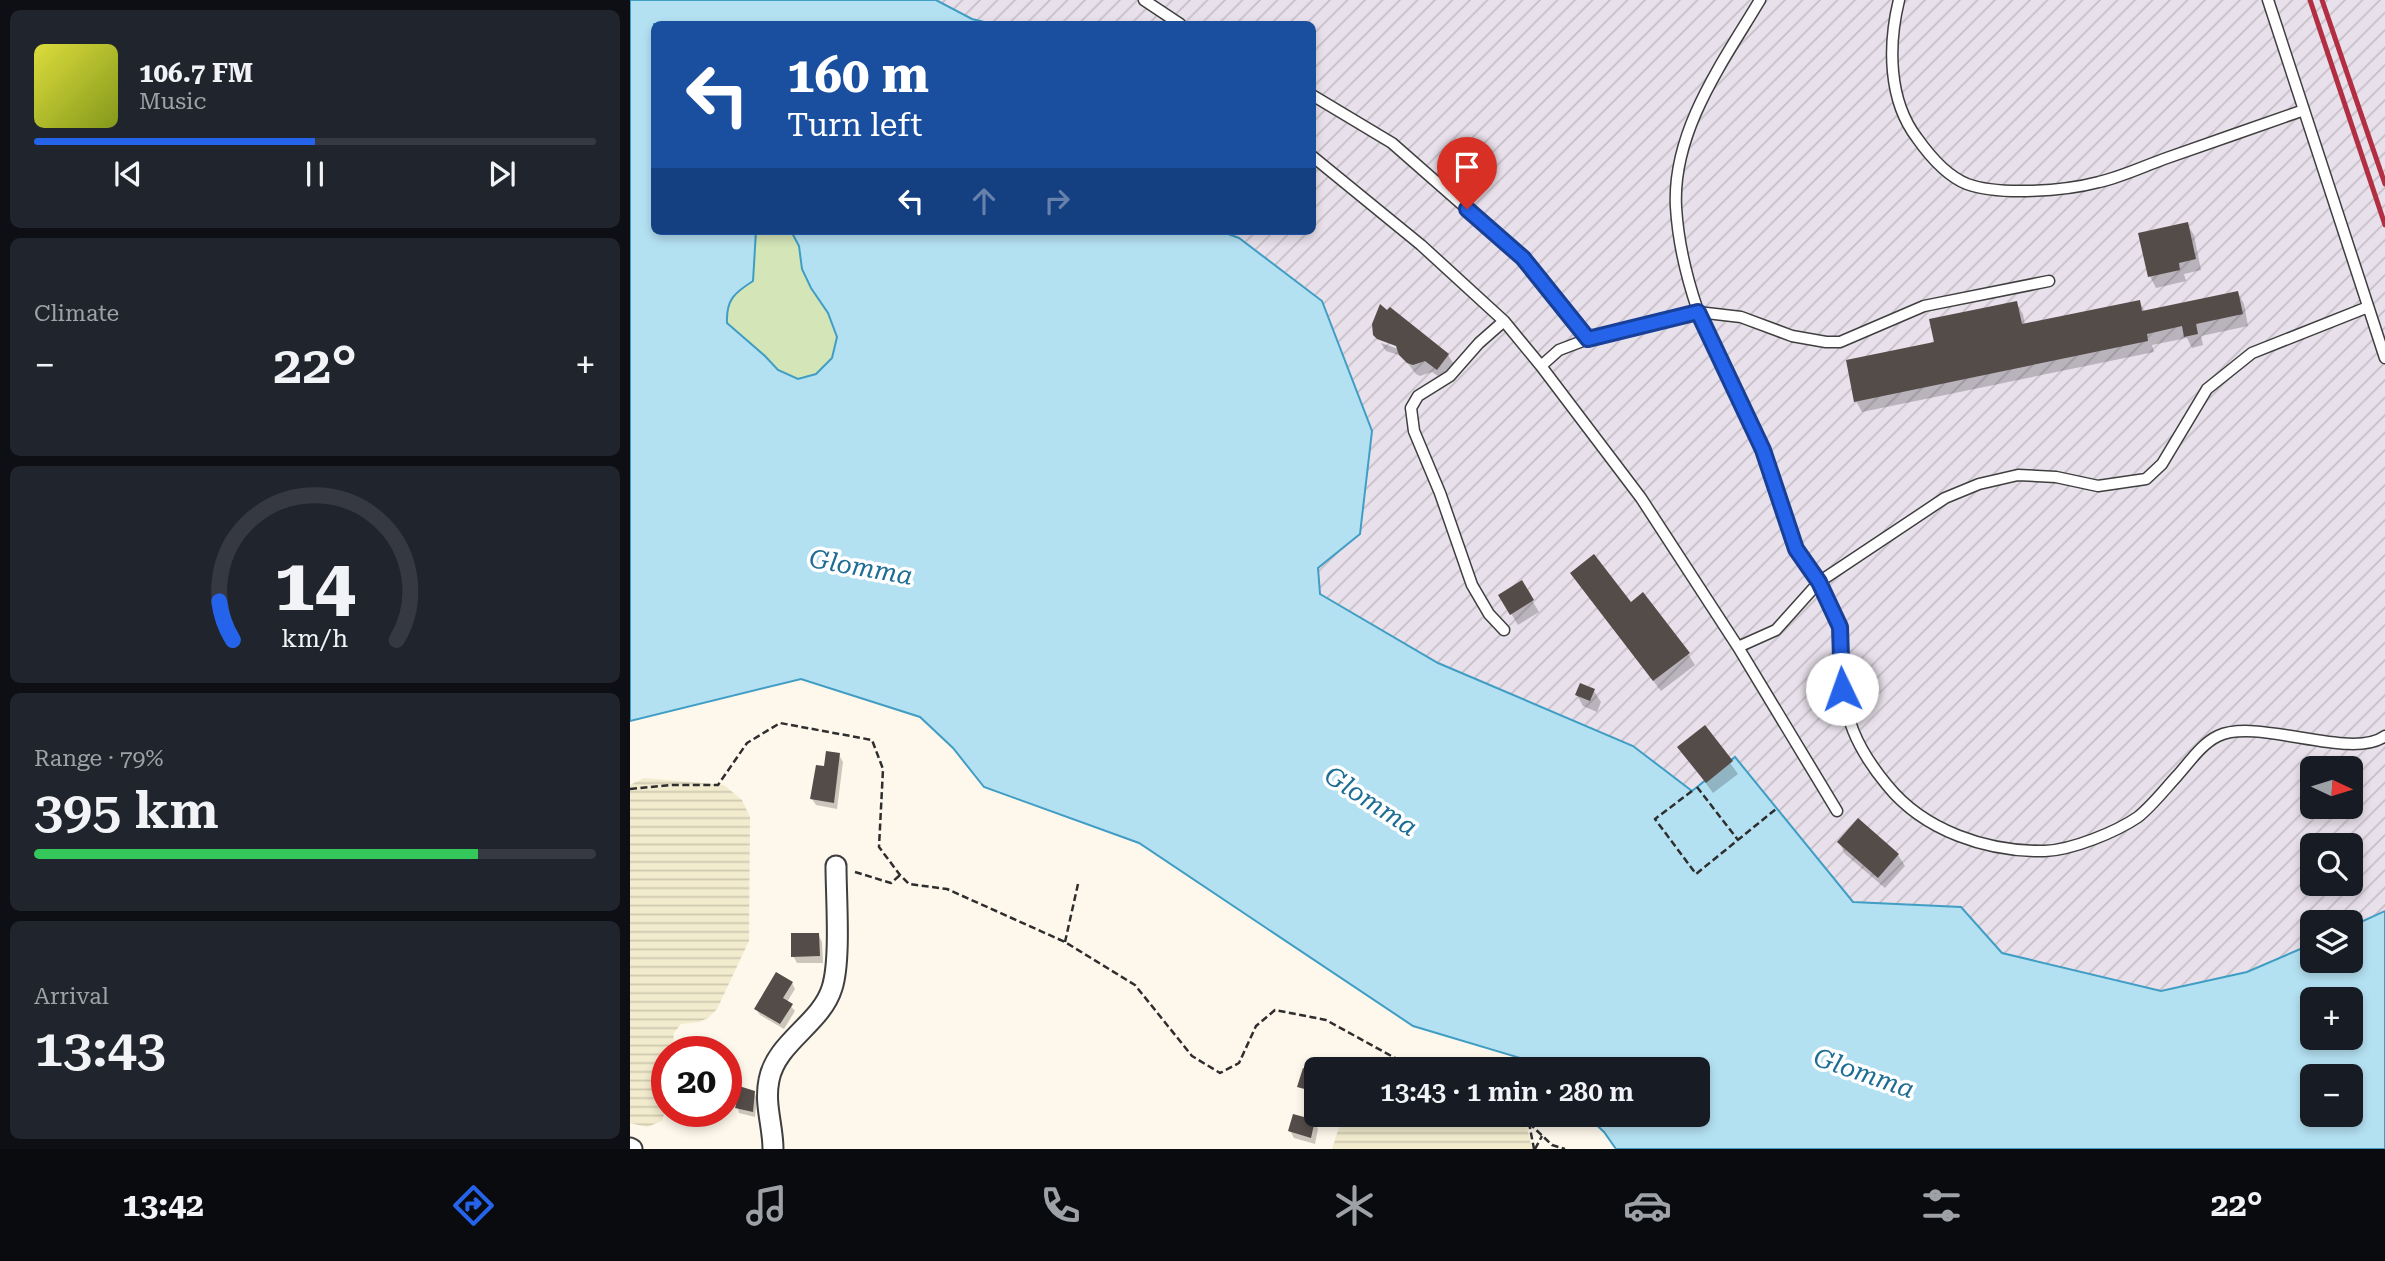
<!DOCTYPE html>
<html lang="en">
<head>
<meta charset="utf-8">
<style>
	body { margin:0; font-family:"Roboto Serif",serif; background:#20242c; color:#f1f3f6; height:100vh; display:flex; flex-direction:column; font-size:26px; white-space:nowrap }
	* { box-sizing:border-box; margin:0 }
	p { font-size:23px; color:#9ea1a6 }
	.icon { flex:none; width:38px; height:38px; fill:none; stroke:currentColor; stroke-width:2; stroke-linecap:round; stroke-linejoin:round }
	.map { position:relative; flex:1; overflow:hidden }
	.side { display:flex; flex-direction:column; gap:10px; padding:10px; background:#0d0f14; width:630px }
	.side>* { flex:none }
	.top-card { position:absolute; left:21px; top:21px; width:665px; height:214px; border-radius:10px; box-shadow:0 4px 10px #0003; background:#1a4fa0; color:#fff; overflow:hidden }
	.needle { width:46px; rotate:94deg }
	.tools { position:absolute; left:1670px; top:756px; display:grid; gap:14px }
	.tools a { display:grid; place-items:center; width:63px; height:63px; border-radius:10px; background:#171b24; box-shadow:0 4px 10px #0003; font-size:35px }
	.speed { position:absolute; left:21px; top:1036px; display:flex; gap:14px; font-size:35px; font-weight:700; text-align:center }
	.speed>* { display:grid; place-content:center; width:91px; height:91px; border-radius:50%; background:#171b24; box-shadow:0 4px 10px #0003; line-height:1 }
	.speed .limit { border:10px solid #d22; background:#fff; color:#111 }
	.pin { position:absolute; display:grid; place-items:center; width:60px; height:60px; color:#fff; margin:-72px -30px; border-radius:50% 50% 50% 0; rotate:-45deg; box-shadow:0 0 7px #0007 }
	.pin .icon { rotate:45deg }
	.me { position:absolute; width:77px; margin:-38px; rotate:357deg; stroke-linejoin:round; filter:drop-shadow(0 0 5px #0008) }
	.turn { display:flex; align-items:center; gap:24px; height:147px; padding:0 21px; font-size:32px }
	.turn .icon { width:91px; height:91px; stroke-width:2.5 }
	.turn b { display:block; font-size:49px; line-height:60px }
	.lanes { display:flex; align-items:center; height:66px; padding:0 21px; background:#0003; justify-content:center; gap:35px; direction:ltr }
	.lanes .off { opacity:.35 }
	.big { font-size:52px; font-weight:600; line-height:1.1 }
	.side .widget { flex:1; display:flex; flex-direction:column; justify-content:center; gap:10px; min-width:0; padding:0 24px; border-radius:10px; background:#20242c }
	.side .dial { align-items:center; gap:0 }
	.dial svg { height:182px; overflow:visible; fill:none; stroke:#363941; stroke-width:7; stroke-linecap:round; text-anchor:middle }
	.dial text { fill:#f1f3f6; stroke:none }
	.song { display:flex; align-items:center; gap:21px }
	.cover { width:84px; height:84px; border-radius:10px; background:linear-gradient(135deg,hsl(60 70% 55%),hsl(70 70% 35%)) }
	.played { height:7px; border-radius:4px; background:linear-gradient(90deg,#2563eb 50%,#363941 50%) }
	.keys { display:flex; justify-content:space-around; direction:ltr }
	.heat { display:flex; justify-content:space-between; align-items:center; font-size:38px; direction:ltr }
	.charge { height:10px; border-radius:5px; background:linear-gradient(90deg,#34c759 79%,#363941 0) }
	.trip { position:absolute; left:674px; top:1057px; width:406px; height:70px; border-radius:10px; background:#171b24; box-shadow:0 4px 10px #0003; font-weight:600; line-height:70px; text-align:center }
	.tabs { display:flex; height:112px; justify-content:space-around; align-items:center; background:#090b0e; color:#9ea1a6 }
	.tabs .icon { width:49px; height:49px }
	.tabs .current { color:#2563eb }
	.tabs b { font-size:32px; color:#f1f3f6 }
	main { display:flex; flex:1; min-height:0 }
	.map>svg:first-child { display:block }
	.industrial { fill:url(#industrial-furrows); fill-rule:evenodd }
	.farmland { fill:url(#farmland-rules) }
	.green { fill:#d4e5b8 }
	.water { fill:#b4e1f2; stroke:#409dc4; stroke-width:2; fill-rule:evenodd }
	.shadow { fill:#0003 }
	.building { fill:#544c49 }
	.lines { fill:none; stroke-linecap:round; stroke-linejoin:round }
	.lane-casing { stroke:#3f3f3f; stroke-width:13 }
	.street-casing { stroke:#3f3f3f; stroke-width:23 }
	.path { stroke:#2e2e2e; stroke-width:2.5; stroke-dasharray:7 3.5; stroke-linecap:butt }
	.lane { stroke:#fff; stroke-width:10 }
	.street { stroke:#fff; stroke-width:19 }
	.rail { stroke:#b22e42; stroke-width:5 }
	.route-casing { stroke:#184099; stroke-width:18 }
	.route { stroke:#2563eb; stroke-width:12 }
	.labels { text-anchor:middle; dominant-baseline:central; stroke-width:7; stroke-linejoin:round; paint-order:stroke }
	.water-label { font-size:26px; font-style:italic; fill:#1e6d94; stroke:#fff }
</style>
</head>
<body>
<main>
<section class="side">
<div class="widget">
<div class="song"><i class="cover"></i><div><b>106.7 FM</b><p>Music</p></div></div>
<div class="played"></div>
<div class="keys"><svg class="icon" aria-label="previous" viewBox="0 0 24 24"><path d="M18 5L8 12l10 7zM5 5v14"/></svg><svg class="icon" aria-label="pause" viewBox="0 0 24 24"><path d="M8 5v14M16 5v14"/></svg><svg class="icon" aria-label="next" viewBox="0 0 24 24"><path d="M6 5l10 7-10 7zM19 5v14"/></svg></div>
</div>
<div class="widget"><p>Climate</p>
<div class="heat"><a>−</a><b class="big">22°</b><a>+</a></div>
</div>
<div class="widget dial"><svg viewBox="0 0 100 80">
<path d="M14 69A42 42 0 1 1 86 69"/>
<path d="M14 69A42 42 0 0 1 8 52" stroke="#2563eb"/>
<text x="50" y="56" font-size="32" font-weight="700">14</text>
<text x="50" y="72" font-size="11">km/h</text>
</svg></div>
<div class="widget"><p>Range · 79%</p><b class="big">395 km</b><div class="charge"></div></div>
<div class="widget"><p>Arrival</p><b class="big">13:43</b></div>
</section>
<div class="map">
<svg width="1755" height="1149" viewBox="0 0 1755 1149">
	<defs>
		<pattern id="industrial-furrows" width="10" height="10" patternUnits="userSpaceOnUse" patternTransform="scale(1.75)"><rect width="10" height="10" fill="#e8e0ea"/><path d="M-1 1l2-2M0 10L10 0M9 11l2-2" fill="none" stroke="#c6bfc8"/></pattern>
		<pattern id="farmland-rules" width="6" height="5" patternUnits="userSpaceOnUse" patternTransform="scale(1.75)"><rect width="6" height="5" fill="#f2ebce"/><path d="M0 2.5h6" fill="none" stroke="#cec8b0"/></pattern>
	</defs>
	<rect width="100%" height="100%" fill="#fef8ec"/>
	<path class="industrial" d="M 306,0 L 1755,0 L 1755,911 L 1720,927 L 1720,922 L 1682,922 L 1682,944 L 1617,972 L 1531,991 L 1372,953 L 1331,907 L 1223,902 L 1105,757 L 1062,791 L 1003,746 L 808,663 L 690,594 L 688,568 L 730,534 L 692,301 L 610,238 L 590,231 L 682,231 L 682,24 L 362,24 L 342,19 ZM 1682,768 L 1720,768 L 1720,807 L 1682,807 ZM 1682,845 L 1720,845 L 1720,884 L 1682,884 Z"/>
	<path class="farmland" d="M 14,778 L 94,785 L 112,800 L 120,817 L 119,941 L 87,1009 L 78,1018 L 69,1022 L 51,1024 L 44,1033 L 42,1052 L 37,1052 L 37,1103 L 32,1121 L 17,1127 L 0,1123 L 0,785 Z
		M 759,1059 L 787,1067 L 791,1069 L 734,1069 L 741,1062 Z
		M 713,1115 L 887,1115 L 896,1123 L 902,1149 L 702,1149 Z"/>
	<path class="green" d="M 126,231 L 161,231 L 169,246 L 172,269 L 181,288 L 198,313 L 207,337 L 202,358 L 186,374 L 168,379 L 148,370 L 135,356 L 97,323 C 96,300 104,293 123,281 Z"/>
	<path class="water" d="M 0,0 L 306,0 L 342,19 L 362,24 L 24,24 L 24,231 L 126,231 L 123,281 C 104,293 96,300 97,323 L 135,356 L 148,370 L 168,379 L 186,374 L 202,358 L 207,337 L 198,313 L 181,288 L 172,269 L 169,246 L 161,231 L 590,231 L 609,238 L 692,301 L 742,431 L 730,534 L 688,568 L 690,594 L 808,663 L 1003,746 L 1062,791 L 1105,757 L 1223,902 L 1331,907 L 1372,953 L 1531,991 L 1617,972 L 1682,944 L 1682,961 L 1720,961 L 1720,927 L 1755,911 L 1755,1149 L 986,1149 L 974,1132 L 956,1115 L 1068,1115 L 1068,1069 L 907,1069 L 897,1060 L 783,1026 L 509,843 L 354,787 L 323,748 L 290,717 L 171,679 L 0,721 ZM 1682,999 L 1720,999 L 1720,1038 L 1682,1038 ZM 1682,1076 L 1720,1076 L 1720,1115 L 1682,1115 Z"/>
	<path class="shadow" d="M 1557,224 L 1564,235 L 1571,270 L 1554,274 L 1556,281 L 1526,288 L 1520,276 Z
		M 1608,293 L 1614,304 L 1618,326 L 1571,336 L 1573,345 L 1562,348 L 1557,338 L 1522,345 L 1524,352 L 1232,412 L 1226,401 L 1306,343 L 1386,303 L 1393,314 L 1395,325 L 1509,301 L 1515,312 Z
		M 751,343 L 774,351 L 818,355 L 825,366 L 814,380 L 802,372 L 790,376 L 786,374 L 772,356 L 756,351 Z
		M 891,582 L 909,612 L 888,625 L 870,595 Z
		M 949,584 L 1001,604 L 1058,654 L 1065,665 L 1031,691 Z
		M 964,691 L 971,702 L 967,712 L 953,706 L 947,695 Z
		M 1075,728 L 1108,774 L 1083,793 L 1050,748 Z
		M 209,755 L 213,762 L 207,809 L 186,805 L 182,799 L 196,768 Z
		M 1209,842 L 1268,855 L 1275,866 L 1255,888 L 1215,854 Z
		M 188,934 L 192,942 L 193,963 L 167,963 L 163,956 Z
		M 162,983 L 165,989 L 157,1002 L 165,1011 L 154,1029 L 130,1015 L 126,1009 Z
		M 96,1073 L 103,1075 L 106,1080 L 104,1086 L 124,1093 L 127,1098 L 125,1117 L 109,1113 L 107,1104 L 96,1101 Z
		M 684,1122 L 688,1129 L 685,1144 L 664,1138 L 660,1131 Z"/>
	<path class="building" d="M 1558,222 L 1566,259 L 1549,263 L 1550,270 L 1518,277 L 1508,233 Z
		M 1608,291 L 1613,314 L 1566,324 L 1568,334 L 1554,337 L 1552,326 L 1517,334 L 1518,341 L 1224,402 L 1216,360 L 1304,342 L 1299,319 L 1387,301 L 1392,324 L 1510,300 L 1512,311 Z
		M 750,304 L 757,310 L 760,307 L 819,354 L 807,370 L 795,361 L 783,365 L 777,363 L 769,355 L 766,346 L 747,339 L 743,335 L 742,324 Z
		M 964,554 L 1001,602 L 1013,592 L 1060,653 L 1023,681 L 940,573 Z
		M 892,580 L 904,600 L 880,615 L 868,595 Z
		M 950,683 L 965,689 L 960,701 L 945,695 Z
		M 1075,725 L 1103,761 L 1076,783 L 1047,747 Z
		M 196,751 L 210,753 L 204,803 L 180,799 L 186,765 L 194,766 Z
		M 1228,818 L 1269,854 L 1248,878 L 1207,842 Z
		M 161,933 L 189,933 L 190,956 L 161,957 Z
		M 146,972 L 163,982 L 153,998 L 163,1004 L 150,1024 L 124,1009 Z
		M 673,1068 L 686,1072 L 686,1092 L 667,1087 Z
		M 96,1082 L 125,1091 L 123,1112 L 105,1108 L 107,1101 L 96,1098 Z
		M 663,1114 L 685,1120 L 681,1138 L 658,1131 Z"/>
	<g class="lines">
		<g class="lane-casing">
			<path id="lane" d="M 514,0 L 550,24
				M 1130,0 C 1093,62 1042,131 1046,207 C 1048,241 1057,279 1068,311 C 1085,360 1116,404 1134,453 C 1145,483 1151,517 1165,547 C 1176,573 1204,597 1210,627 C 1213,640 1209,656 1210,669 C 1213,716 1227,749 1257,785 C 1294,831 1357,852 1415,851 C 1442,850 1486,832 1508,817 C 1522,806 1535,789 1547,776 C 1559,763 1571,744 1588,736 C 1628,717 1721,761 1755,736
				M 1269,0 C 1258,45 1258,100 1287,138 C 1299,155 1317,176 1337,184 C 1370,196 1435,191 1469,182 C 1491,177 1512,167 1534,159 C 1581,143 1627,126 1674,110
				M 1638,0 L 1755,358
				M 682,95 L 762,143 L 893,258 L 958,339 L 929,350 L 911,366
				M 682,156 L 791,245 L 874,321 L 911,366 L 1011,498 L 1108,647 L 1207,811
				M 958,339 L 1068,312 L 1111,317 L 1162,336 L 1196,342 L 1210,342 L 1294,306 L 1419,281
				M 874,630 L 859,614 L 842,585 L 810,493 L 784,431 L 781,408 L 788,396 L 820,376 L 849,343 L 874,321
				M 1108,647 L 1146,630 L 1189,582 L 1315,498 L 1349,484 L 1388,475 L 1426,477 L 1468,486 L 1516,479 L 1532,464 L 1577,389 L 1622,353 L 1738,307"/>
		</g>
		<g class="street-casing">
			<path id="street" d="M 0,1148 L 2,1149
				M 143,1149 C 143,1126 134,1104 139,1080 C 146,1042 191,1024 202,988 C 211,960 206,897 206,866"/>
		</g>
		<path class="path" d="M 1067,787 L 1108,840
			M 0,789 L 41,785 L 88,785 L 117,743 L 150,723 L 242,740 L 253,769 L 249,847 L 270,875 L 279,884 L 317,889 L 435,942 L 505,985 L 562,1056 L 590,1073 L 609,1063 L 626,1026 L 645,1010 L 696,1020 L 785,1069
			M 1062,791 L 1025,819 L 1066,874 L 1146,809
			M 225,872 L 261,883 L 270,875
			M 435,942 L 448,884
			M 891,1115 L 899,1123 L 904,1149
			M 899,1123 L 922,1145 L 935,1149
			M 905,1149 L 912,1136"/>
		<use href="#lane" class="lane"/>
		<use href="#street" class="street"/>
		<path class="rail" d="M 1680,0 L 1755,225
			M 1692,0 L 1755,184"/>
	</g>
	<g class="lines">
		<g class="route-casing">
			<path id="route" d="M 837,209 L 893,258 L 958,339 L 1068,312 L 1133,450 L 1166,549 L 1189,582 L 1210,627 L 1212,689"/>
		</g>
		<use href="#route" class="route"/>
	</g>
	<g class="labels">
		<g class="water-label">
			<text transform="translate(231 567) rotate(10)">Glomma</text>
			<text transform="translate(741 801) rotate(33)">Glomma</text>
			<text transform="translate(1234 1073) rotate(19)">Glomma</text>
		</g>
	</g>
</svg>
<div class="tools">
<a><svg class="needle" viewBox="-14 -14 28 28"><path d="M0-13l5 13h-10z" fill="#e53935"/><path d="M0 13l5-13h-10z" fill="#9ea1a6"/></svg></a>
<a><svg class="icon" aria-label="search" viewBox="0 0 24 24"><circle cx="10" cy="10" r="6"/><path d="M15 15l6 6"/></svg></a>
<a><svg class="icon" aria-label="layers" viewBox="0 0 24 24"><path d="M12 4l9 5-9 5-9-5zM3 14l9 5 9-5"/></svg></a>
<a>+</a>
<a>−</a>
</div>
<div class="speed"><div class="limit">20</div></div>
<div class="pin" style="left:837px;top:209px;background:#d93025"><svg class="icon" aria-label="arrive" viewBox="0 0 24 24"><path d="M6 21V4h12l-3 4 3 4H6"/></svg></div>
<svg class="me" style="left:1212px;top:689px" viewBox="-20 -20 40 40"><circle r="19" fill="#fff"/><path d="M0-13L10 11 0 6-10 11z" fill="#2563eb"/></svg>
<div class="trip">13:43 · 1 min · 280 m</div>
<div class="top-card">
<div class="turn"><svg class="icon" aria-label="left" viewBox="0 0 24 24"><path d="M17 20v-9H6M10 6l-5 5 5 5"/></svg><div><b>160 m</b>Turn left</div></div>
<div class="lanes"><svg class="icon" aria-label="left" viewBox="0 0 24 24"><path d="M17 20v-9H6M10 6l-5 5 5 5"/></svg><svg class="icon off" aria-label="ahead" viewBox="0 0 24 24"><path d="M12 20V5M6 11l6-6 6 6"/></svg><svg class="icon off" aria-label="right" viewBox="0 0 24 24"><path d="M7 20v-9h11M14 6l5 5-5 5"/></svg></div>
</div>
</div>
</main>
<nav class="tabs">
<b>13:42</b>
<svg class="icon current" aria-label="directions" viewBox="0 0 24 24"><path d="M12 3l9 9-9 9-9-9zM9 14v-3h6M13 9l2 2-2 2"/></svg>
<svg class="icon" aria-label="music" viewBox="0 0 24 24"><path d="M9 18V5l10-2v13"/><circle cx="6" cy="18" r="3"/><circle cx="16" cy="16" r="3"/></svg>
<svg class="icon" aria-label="phone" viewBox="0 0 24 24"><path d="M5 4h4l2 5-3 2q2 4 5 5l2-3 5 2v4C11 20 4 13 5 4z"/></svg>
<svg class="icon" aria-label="climate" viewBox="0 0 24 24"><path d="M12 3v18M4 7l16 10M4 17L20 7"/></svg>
<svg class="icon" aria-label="car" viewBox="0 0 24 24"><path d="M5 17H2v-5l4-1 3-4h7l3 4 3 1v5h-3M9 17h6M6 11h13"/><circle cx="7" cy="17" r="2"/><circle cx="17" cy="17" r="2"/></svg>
<svg class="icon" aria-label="filters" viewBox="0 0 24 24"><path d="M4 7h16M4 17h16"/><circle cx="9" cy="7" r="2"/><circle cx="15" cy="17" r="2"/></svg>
<b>22°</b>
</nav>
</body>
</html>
